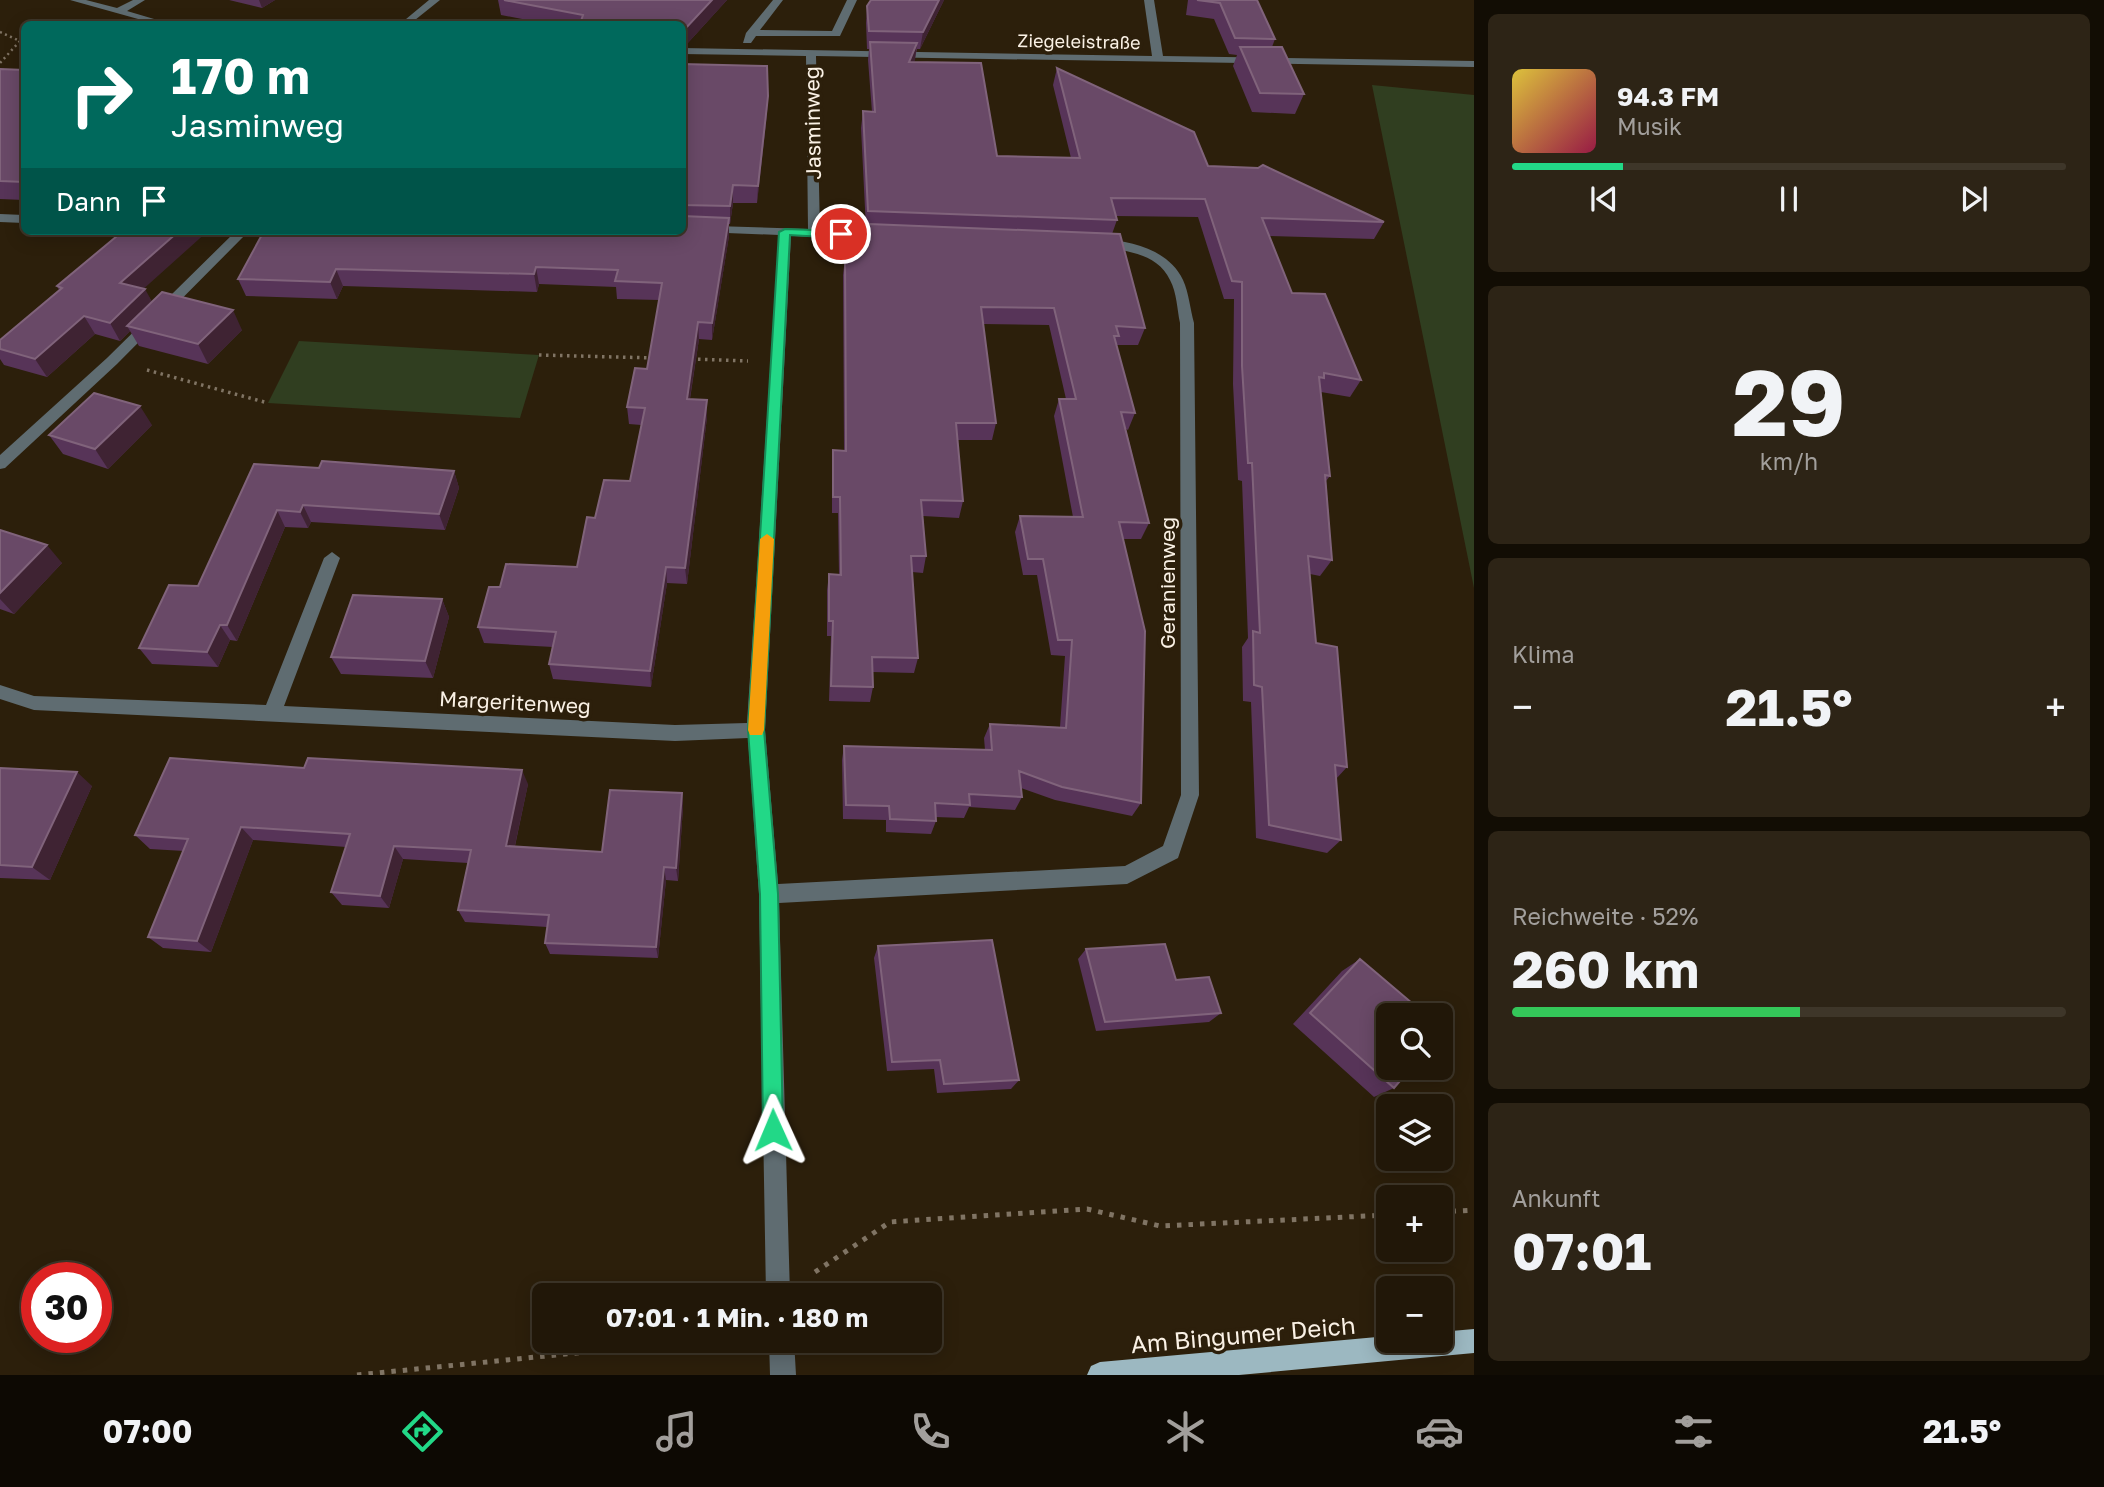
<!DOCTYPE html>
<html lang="de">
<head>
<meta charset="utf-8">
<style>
	body { margin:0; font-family:"Golos Text",sans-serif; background:#2d2416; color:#f1f3f6; height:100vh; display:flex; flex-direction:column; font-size:26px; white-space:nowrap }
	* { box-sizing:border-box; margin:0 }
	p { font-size:23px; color:#a29f9c }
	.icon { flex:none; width:38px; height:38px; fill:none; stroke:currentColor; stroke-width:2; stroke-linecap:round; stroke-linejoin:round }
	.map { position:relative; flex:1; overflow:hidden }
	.side { display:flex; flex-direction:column; gap:14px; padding:14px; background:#120d04; width:630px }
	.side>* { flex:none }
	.top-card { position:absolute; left:21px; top:21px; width:665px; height:214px; border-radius:10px; box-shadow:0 4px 18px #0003,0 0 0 2px #3e3629; background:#00695c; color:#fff; overflow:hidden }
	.tools { position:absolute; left:1376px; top:1003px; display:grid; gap:14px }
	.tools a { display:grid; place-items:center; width:77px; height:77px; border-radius:10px; background:#211708; box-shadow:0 4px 18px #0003,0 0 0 2px #3e3629; font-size:35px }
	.speed { position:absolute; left:21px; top:1262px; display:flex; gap:14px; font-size:35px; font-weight:700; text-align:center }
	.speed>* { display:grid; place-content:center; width:91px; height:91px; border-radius:50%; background:#211708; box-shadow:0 4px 18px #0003,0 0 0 2px #3e3629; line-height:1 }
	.speed .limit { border:10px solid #d22; background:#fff; color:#111 }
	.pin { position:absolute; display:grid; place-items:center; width:60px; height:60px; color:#fff; margin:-30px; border:4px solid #fff; border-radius:50%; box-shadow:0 2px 7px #0007 }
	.me { position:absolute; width:77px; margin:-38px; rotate:359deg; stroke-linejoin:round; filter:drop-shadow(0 0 5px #0008) }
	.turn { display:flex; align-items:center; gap:24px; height:147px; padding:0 35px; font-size:32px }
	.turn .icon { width:91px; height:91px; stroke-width:2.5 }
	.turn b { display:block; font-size:49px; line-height:60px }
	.then { display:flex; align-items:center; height:66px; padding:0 35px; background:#0003; gap:14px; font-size:26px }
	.big { font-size:52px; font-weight:700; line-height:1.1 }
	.side .card { flex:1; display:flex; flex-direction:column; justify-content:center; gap:10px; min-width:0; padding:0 24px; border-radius:10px; background:#2d2416 }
	.side .dial { align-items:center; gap:0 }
	.dial b { font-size:91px; line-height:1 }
	.song { display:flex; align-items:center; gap:21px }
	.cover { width:84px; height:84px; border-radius:10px; background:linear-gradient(135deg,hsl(50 70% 55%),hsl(340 70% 35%)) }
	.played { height:7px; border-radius:4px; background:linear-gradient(90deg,#22d887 20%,#3e3629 20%) }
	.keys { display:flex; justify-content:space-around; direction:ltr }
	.heat { display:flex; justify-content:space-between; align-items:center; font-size:38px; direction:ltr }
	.charge { height:10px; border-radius:5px; background:linear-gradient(90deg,#34c759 52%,#3e3629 0) }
	.trip { position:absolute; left:532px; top:1283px; width:410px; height:70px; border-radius:10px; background:#211708; box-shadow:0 4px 18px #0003,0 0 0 2px #3e3629; font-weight:700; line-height:70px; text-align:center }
	.menu { display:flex; height:112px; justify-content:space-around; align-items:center; background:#0d0903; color:#a29f9c }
	.menu .icon { width:49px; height:49px }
	.menu .current { color:#22d887 }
	.menu b { font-size:32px; color:#f1f3f6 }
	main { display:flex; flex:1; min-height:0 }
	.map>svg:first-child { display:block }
	.green { fill:#303e20 }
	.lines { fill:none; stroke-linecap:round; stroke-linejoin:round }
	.path-far2 { stroke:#807464; stroke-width:2.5; stroke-dasharray:2 3.5; stroke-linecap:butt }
	.path-far1 { stroke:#807464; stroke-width:3.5; stroke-dasharray:2.5 4.5; stroke-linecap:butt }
	.path { stroke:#807464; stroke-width:5; stroke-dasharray:4.5 7; stroke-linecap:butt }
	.minor { fill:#5f6c71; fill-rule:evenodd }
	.major { fill:#9cb8c1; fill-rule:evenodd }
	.wall { fill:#573458 }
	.shaded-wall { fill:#3f2333 }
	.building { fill:#694967; stroke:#80637b; stroke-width:2 }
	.route { fill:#22d887; stroke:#168c58; stroke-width:2 }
	.slow { fill:#f59e0b }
	.labels { text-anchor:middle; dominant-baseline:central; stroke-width:7; stroke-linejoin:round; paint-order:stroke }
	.far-street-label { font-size:18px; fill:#faf1e5; stroke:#2c1f0b }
	.street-label { font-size:21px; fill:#faf1e5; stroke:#2c1f0b }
	.near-street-label { font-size:24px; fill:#faf1e5; stroke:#2c1f0b }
</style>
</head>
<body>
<main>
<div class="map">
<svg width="1474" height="1375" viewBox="0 0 1474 1375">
	<rect width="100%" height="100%" fill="#2c1f0b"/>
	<path class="green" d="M 1372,85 L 1474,95 L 1474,588 Z
		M 299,341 L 539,355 L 520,418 L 268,403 Z"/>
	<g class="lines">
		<path class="path-far2" d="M 0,32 L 20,41 L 0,63"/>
		<path class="path-far1" d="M 539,355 L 654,358
			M 691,359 L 748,361
			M 147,370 L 268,403"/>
		<path class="path" d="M 1440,1212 L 1474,1210
			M 815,1272 L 890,1222 L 1087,1209 L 1160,1226 L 1388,1215
			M 698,1295 L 705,1286 L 742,1286
			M 357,1375 L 636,1347 L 647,1340"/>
		<path class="minor" d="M 70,0 L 86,0 L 117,8 L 133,0 L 145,0 L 127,11 L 171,24 L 156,24 Z
			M 429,0 L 440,0 L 410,24 L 400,24 Z
			M 773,0 L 783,0 L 760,30 L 832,31 L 847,0 L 857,0 L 840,36 L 756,36 L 751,43 L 743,43 L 746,33 Z
			M 1144,0 L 1154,0 L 1163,56 L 1474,61 L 1474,67 L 816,56 L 820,230 L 889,232 L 895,236 L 889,240 L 791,236 L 765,730 L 778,884 L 1125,866 L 1163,846 L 1181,795 L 1180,323 C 1177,309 1177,293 1170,280 C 1157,252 1123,251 1098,246 L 1096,243 L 1102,239 C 1132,241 1169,250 1183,280 C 1189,293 1190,309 1194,323 L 1199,795 L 1178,858 L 1127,884 L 779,903 L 790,1295 L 766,1295 L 759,894 L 748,738 L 675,741 L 34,710 L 0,699 L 0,685 L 34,696 L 266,705 L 324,558 L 332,552 L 340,558 L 284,706 L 675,725 L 747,723 L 779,235 L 677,231 L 682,231 L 682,225 L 808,229 L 806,56 L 682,54 L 682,48 L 1152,56 Z
			M 0,214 L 24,215 L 24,223 L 0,222 Z
			M 236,231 L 249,231 L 117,364 L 5,468 L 0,469 L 0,455 L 107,358 Z
			M 769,1340 L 794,1340 L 796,1375 L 770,1375 Z"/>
		<path class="major" d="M 1474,1329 L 1474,1353 L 1239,1375 L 1087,1375 L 1091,1366 L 1100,1362 L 1388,1336 L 1388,1340 L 1440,1340 L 1440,1332 Z"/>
	</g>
	<path class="wall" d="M 229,0 L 275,0 L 262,8 Z
		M 498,0 L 727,0 L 686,45 L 682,46 L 682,24 L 548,24 L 501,15 Z
		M 944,0 L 920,49 L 917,49 L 914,62 L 997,156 L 1071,158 L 1053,85 L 1057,68 L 1208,166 L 1384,222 L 1374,239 L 1269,236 L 1292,293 L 1361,380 L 1350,397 L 1321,392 L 1330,476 L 1326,481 L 1332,560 L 1320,576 L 1310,574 L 1316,643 L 1347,767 L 1336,779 L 1341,840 L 1327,853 L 1256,838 L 1251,702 L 1243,701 L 1242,647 L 1248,638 L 1242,481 L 1238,480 L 1233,384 L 1234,299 L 1224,299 L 1198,217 L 1116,216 L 1117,220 L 1112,234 L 1145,328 L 1138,345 L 1116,345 L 1135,413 L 1128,430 L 1126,429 L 1149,523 L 1141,539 L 1123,539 L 1141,803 L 1132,816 L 1055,800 L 1021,788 L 1022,797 L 1015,810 L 969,807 L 964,818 L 935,817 L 936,821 L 931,834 L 886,832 L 886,820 L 843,819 L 842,760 L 844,746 L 985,750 L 984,738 L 990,724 L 1060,727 L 1065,656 L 1051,655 L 1037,575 L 1023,575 L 1015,532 L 1020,516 L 1073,517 L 1054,416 L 1059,399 L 1066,399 L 1049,325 L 983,324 L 996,423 L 992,440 L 957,440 L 963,501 L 959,518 L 923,516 L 926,556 L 923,573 L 912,572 L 918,658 L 914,673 L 872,672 L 873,687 L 870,702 L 829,701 L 831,636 L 827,636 L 827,590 L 829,574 L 839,575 L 838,513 L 832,513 L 832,467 L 833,450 L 844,451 L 843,275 L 845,258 L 853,258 L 855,239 L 867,239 L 868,229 L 866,229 L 861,128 L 863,111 L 872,112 L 868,60 L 869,49 L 867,49 L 866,23 L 867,6 Z
		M 1188,0 L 1257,0 L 1275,39 L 1272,47 L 1304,94 L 1295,114 L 1252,112 L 1233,66 L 1237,55 L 1229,54 L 1214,19 L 1186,15 Z
		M 682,65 L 768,96 L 767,113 L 757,203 L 733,203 L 730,224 L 729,224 L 729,236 L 712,340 L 699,339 L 690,399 L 707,417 L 687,584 L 667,583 L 651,687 L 553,679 L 549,664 L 553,647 L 484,643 L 478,627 L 500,587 L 577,567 L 595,518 L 630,481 L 641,425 L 629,424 L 627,407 L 647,369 L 659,300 L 617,299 L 616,287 L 539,284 L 537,292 L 343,286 L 337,299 L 246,296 L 238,279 L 682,231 Z
		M 0,69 L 24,70 L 24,200 L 0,199 Z
		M 57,286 L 144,289 L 152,302 L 242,330 L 208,364 L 139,346 L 130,331 L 120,341 L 95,334 L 47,377 L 4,365 L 0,359 L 0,340 L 59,290 Z
		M 152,425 L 108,469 L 63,454 L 49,435 Z
		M 319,468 L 454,471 L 459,488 L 445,530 L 311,522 L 308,528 L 285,527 L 237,641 L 230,640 L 218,667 L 152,664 L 139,648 L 198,586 Z
		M 0,530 L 62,563 L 14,614 L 0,609 Z
		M 442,599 L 449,617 L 433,678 L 341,674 L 331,657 Z
		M 0,768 L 92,786 L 50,880 L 0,878 Z
		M 528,784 L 515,846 L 602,852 L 682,793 L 683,807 L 678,881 L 666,880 L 658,958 L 550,954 L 545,943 L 547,927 L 465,922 L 458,910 L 468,863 L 403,859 L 389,908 L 342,905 L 331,892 L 346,847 L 253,840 L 211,952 L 163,948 L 148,937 L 184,851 L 150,849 L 135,835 Z
		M 878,946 L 1019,1080 L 1011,1089 L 937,1093 L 934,1069 L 887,1071 L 874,958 Z
		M 1086,949 L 1176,980 L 1221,1013 L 1209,1022 L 1096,1031 L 1078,959 Z
		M 1360,959 L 1394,1088 L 1374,1097 L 1293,1024 L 1342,971 Z"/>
	<path class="shaded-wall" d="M 259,0 L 275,0 L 262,8 Z
		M 712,0 L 727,0 L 686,45 L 682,46 L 682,29 Z
		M 939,0 L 944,0 L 920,49 L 923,32 Z
		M 917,43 L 915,60 L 906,79 L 909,62 Z
		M 768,96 L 767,113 L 757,203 L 758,186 Z
		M 733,185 L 733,203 L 730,224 L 730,206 Z
		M 729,218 L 729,236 L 712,340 L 712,323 Z
		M 179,231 L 208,231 L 130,301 L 120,283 Z
		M 536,267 L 539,284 L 537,292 L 534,274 Z
		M 336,269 L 343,286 L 337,299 L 330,282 Z
		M 145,289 L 155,307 L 127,326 L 130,331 L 120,341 L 110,323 Z
		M 233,310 L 242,330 L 208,364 L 198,344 Z
		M 84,316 L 95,334 L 47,377 L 35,359 Z
		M 698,322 L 699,339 L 687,416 L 687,399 Z
		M 707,400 L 707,417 L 687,584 L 685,568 Z
		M 140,406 L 152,425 L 108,469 L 95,449 Z
		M 454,471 L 459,488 L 445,530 L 439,514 Z
		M 303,505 L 311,522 L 308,528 L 300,512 Z
		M 277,510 L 285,527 L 237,641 L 227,625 Z
		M 47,545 L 62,563 L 14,614 L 0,599 L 0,593 Z
		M 666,567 L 667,583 L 651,687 L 650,671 Z
		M 442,599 L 449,617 L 433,678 L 425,661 Z
		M 220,625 L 230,640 L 218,667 L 207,652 Z
		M 522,770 L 528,784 L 512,859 L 506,846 Z
		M 77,772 L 92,786 L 50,880 L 32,867 Z
		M 682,793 L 683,807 L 678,881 L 676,868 Z
		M 241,827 L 253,840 L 211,952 L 197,941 Z
		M 394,846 L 403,859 L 389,908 L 380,896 Z
		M 664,867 L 666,880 L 658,958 L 656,947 Z"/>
	<path class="building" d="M 504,0 L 712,0 L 685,29 L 682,29 L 682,24 L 580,24 L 583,15 Z
		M 871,0 L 939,0 L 923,32 L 869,31 L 867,6 Z
		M 1197,0 L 1257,0 L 1275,39 L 1235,38 L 1220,3 Z
		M 870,42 L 917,43 L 909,62 L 981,63 L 997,156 L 1080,158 L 1057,68 L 1194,132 L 1208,166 L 1258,168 L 1263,165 L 1384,222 L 1262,218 L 1292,293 L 1325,294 L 1361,380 L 1324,373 L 1324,378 L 1319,377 L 1330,476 L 1325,475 L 1332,560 L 1308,556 L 1316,643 L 1337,647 L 1347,767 L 1335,765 L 1341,840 L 1269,825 L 1262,687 L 1254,685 L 1253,631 L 1260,633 L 1252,463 L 1248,463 L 1242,366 L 1242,282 L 1232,281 L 1205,199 L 1111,198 L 1117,220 L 868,211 L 863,111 L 875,112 Z
		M 1240,47 L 1282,47 L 1304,94 L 1260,93 Z
		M 682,64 L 767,66 L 768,96 L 758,186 L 733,185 L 730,206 L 682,205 Z
		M 0,69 L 24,70 L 24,182 L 0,181 Z
		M 682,216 L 729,218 L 712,323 L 698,322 L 687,399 L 707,400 L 685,568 L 666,567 L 650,671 L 549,664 L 556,632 L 478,627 L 489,587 L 500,587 L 506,564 L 577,567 L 587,517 L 595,518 L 604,480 L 630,481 L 645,408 L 627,407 L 635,368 L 647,369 L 662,283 L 615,281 L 618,270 L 536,267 L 534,274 L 336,269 L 330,282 L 238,279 L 264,231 L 682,231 Z
		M 869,224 L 1120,234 L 1145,328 L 1116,326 L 1119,336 L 1114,336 L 1135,413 L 1121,412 L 1149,523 L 1119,522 L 1145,631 L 1141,803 L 1062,787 L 1019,771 L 1022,797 L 969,794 L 970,805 L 935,803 L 936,821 L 890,819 L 889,806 L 846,805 L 844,746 L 992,750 L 990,724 L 1066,728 L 1072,640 L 1058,640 L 1043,559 L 1028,559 L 1020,516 L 1083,517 L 1059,399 L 1076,399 L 1054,308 L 981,307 L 996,423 L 956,423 L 963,501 L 921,500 L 926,556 L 911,556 L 918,658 L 872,657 L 873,687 L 831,686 L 833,621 L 829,621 L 829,574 L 841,575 L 840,497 L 833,497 L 833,450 L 846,451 L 845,258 L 856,258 L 855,239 L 869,240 Z
		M 123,231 L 179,231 L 120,283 L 145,289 L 110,323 L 84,316 L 35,359 L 0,349 L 0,340 L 62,288 L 57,286 Z
		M 162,292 L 233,310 L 198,344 L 127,326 Z
		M 94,393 L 140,406 L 95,449 L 49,435 Z
		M 322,461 L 454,471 L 439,514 L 303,505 L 300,512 L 277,510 L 227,625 L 220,625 L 207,652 L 139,648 L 169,585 L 198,586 L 254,464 L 319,468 Z
		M 0,530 L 47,545 L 0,593 Z
		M 353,595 L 442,599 L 425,661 L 331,657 Z
		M 170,758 L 304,768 L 308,758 L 522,770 L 506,846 L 602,852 L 610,790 L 682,793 L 676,868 L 664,867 L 656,947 L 545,943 L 549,915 L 458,910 L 471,850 L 394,846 L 380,896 L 331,892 L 350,834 L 241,827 L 197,941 L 148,937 L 188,839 L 135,835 Z
		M 0,768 L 77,772 L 32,867 L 0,865 Z
		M 992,940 L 1019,1080 L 944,1084 L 940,1060 L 892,1062 L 878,946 Z
		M 1165,944 L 1176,980 L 1209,977 L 1221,1013 L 1105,1022 L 1086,949 Z
		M 1360,959 L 1426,1015 L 1388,1015 L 1388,1068 L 1411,1068 L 1394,1088 L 1310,1013 Z"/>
	<path class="route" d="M 785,229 L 841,231 L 847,234 L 841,238 L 790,235 L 764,730 L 778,894 L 783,1130 L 780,1138 L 773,1141 L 766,1138 L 763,1130 L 760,894 L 748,730 L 779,232 Z"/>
	<path class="slow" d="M 767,534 L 774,539 L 764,730 L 762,735 L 750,735 L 748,730 L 760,539 Z"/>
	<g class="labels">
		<g class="far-street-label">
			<text transform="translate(1079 41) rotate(1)">Ziegeleistraße</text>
		</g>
		<g class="street-label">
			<text transform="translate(812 123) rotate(-91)">Jasminweg</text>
			<text transform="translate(1167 583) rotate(-90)">Geranienweg</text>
			<text transform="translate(515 702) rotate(3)">Margeritenweg</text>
		</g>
		<g class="near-street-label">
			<text transform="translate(1243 1334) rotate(-5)">Am Bingumer Deich</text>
		</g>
	</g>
</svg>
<div class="tools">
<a><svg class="icon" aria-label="search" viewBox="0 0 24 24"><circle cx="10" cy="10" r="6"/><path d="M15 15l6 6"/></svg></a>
<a><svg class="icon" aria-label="layers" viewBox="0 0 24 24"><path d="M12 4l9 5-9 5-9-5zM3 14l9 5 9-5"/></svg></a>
<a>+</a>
<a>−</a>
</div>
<div class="speed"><div class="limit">30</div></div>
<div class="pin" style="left:841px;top:234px;background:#d93025"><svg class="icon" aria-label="arrive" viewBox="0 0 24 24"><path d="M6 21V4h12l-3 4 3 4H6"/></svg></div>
<svg class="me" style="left:773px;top:1130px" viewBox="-20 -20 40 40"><path d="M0-17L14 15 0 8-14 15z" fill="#22d887" stroke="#fff" stroke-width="4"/></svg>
<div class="trip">07:01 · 1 Min. · 180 m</div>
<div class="top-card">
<div class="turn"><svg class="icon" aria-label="right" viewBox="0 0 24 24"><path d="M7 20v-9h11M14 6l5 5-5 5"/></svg><div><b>170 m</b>Jasminweg</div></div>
<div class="then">Dann<svg class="icon" aria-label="arrive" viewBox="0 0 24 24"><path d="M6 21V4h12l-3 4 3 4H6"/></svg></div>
</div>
</div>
<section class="side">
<div class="card">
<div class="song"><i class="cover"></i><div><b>94.3 FM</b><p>Musik</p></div></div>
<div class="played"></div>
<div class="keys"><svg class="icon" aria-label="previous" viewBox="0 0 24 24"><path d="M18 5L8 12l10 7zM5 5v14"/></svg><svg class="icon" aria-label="pause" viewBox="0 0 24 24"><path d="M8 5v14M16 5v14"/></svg><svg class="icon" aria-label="next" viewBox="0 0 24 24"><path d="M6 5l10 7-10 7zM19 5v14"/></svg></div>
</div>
<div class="card dial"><b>29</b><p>km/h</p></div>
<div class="card"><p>Klima</p>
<div class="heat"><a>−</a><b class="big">21.5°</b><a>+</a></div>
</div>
<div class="card"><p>Reichweite · 52%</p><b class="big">260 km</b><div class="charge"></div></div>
<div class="card"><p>Ankunft</p><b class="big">07:01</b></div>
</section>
</main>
<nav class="menu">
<b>07:00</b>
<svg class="icon current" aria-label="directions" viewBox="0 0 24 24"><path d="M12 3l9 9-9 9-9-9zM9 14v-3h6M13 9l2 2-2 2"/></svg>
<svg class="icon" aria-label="music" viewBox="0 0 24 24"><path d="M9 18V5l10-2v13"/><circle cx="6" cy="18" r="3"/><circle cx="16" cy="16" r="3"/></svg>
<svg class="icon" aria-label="phone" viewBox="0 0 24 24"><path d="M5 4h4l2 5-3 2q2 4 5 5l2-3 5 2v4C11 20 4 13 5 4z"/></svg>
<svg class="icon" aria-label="climate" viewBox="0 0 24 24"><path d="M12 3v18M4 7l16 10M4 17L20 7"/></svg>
<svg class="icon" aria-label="car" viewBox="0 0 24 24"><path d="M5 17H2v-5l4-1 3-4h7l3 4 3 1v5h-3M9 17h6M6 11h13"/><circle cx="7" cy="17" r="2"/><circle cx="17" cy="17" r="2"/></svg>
<svg class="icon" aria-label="filters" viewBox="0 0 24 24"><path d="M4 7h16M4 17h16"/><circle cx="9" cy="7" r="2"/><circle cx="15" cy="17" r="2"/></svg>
<b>21.5°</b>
</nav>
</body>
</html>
